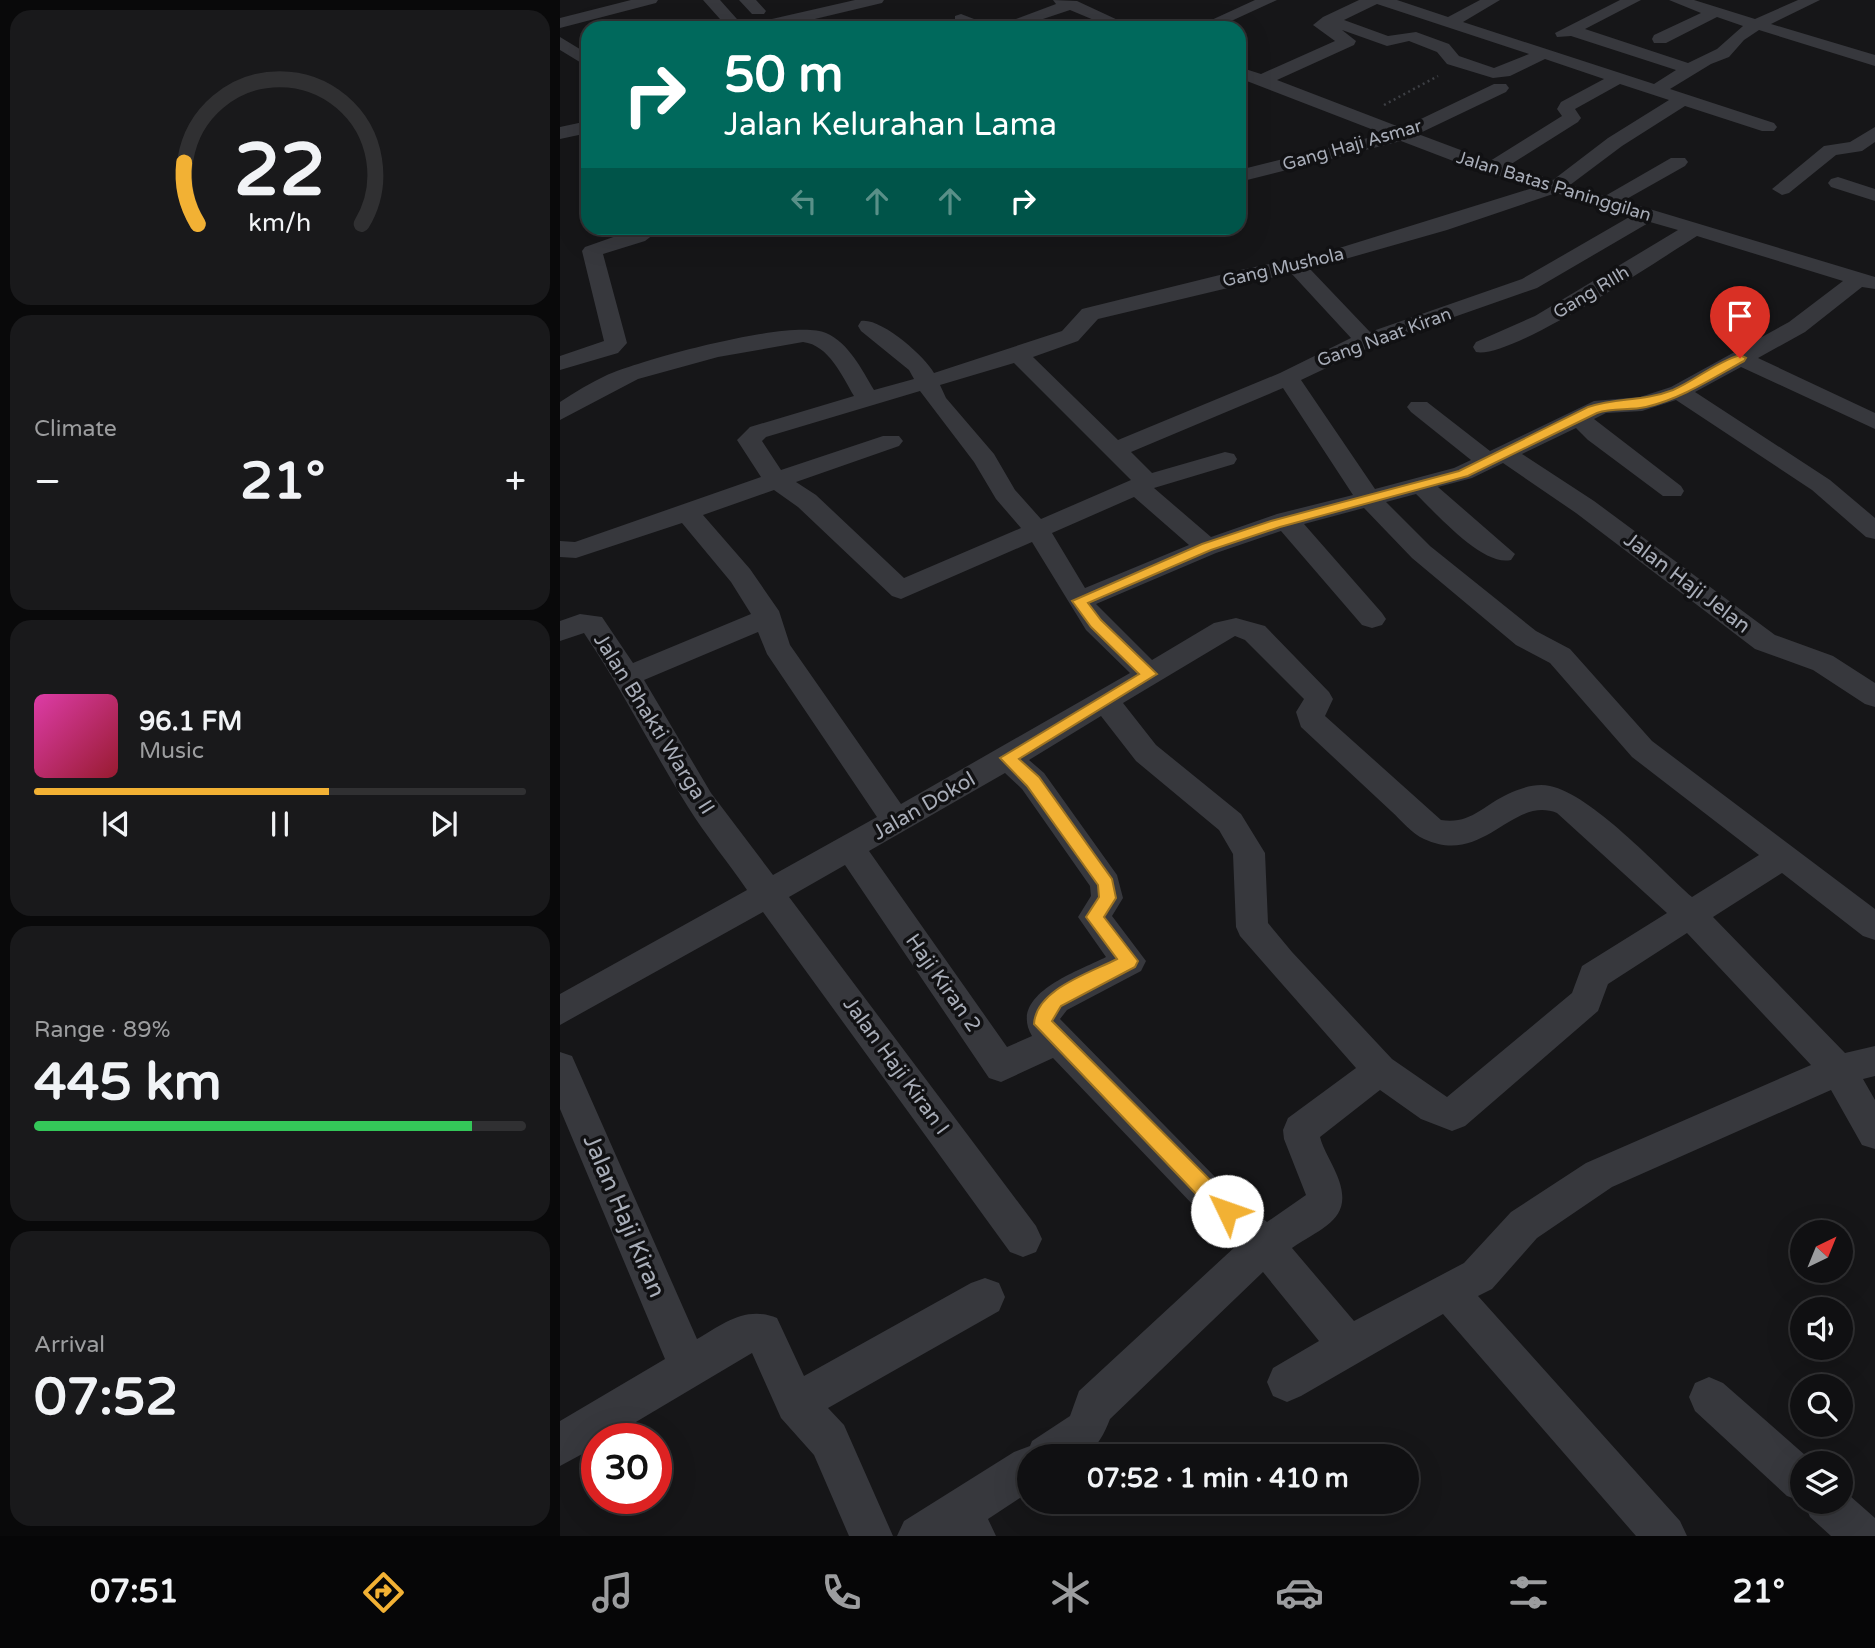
<!DOCTYPE html>
<html lang="en">
<head>
<meta charset="utf-8">
<style>
	body { margin:0; font-family:"Varela Round",sans-serif; background:#19191b; color:#f1f3f6; height:100vh; display:flex; flex-direction:column; font-size:26px; white-space:nowrap }
	* { box-sizing:border-box; margin:0 }
	p { font-size:23px; color:#9c9d9f }
	.icon { flex:none; width:38px; height:38px; fill:none; stroke:currentColor; stroke-width:2; stroke-linecap:round; stroke-linejoin:round }
	.map { position:relative; flex:1; overflow:hidden }
	.sheet { display:flex; flex-direction:column; gap:10px; padding:10px; background:#09090a; width:560px }
	.sheet>* { flex:none }
	.guide { position:absolute; left:21px; top:21px; width:665px; height:214px; border-radius:21px; box-shadow:0 7px 28px #0002,0 0 0 2px #303032; background:#00695c; color:#fff; overflow:hidden }
	.needle { width:46px; rotate:43deg }
	.tools { position:absolute; left:1230px; top:1220px; display:grid; gap:14px }
	.tools a { display:grid; place-items:center; width:63px; height:63px; border-radius:50%; background:#101012; box-shadow:0 7px 28px #0002,0 0 0 2px #303032; font-size:35px }
	.speed { position:absolute; left:21px; top:1423px; display:flex; gap:14px; font-size:35px; font-weight:700; text-align:center }
	.speed>* { display:grid; place-content:center; width:91px; height:91px; border-radius:50%; background:#101012; box-shadow:0 7px 28px #0002,0 0 0 2px #303032; line-height:1 }
	.speed .limit { border:10px solid #d22; background:#fff; color:#111 }
	.pin { position:absolute; display:grid; place-items:center; width:60px; height:60px; color:#fff; margin:-72px -30px; border-radius:50% 50% 50% 0; rotate:-45deg; box-shadow:0 0 7px #0007 }
	.pin .icon { rotate:45deg }
	.me { position:absolute; width:77px; margin:-38px; rotate:312deg; stroke-linejoin:round; filter:drop-shadow(0 0 5px #0008) }
	.turn { display:flex; align-items:center; gap:24px; height:147px; padding:0 28px; font-size:32px }
	.turn .icon { width:91px; height:91px; stroke-width:2.5 }
	.turn b { display:block; font-size:49px; line-height:60px }
	.lanes { display:flex; align-items:center; height:66px; padding:0 28px; background:#0003; justify-content:center; gap:35px; direction:ltr }
	.lanes .off { opacity:.35 }
	.big { font-size:52px; font-weight:800; line-height:1.1 }
	.sheet .card { flex:1; display:flex; flex-direction:column; justify-content:center; gap:10px; min-width:0; padding:0 24px; border-radius:21px; background:#19191b }
	.sheet .dial { align-items:center; gap:0 }
	.dial svg { height:182px; overflow:visible; fill:none; stroke:#303032; stroke-width:7; stroke-linecap:round; text-anchor:middle }
	.dial text { fill:#f1f3f6; stroke:none }
	.song { display:flex; align-items:center; gap:21px }
	.cover { width:84px; height:84px; border-radius:10px; background:linear-gradient(135deg,hsl(320 70% 55%),hsl(350 70% 35%)) }
	.played { height:7px; border-radius:4px; background:linear-gradient(90deg,#f2b134 60%,#303032 60%) }
	.keys { display:flex; justify-content:space-around; direction:ltr }
	.heat { display:flex; justify-content:space-between; align-items:center; font-size:38px; direction:ltr }
	.charge { height:10px; border-radius:5px; background:linear-gradient(90deg,#34c759 89%,#303032 0) }
	.trip { position:absolute; left:457px; top:1444px; width:402px; height:70px; border-radius:35px; background:#101012; box-shadow:0 7px 28px #0002,0 0 0 2px #303032; font-weight:800; line-height:70px; text-align:center }
	.tabs { display:flex; height:112px; justify-content:space-around; align-items:center; background:#060607; color:#9c9d9f }
	.tabs .icon { width:49px; height:49px }
	.tabs .on { color:#f2b134 }
	.tabs b { font-size:32px; color:#f1f3f6 }
	main { display:flex; flex:1; min-height:0 }
	.map>svg:first-child { display:block }
	.lines { fill:none; stroke-linecap:round; stroke-linejoin:round }
	.path { stroke:#3d3f44; stroke-width:2.5; stroke-dasharray:2 3.5; stroke-linecap:butt }
	.minor { fill:#37383d; fill-rule:evenodd }
	.route { fill:#f2b134; stroke:#9d7322; stroke-width:2 }
	.labels { text-anchor:middle; dominant-baseline:central; stroke-width:7; stroke-linejoin:round; paint-order:stroke }
	.far-street-label { font-size:18px; fill:#a8adb8; stroke:#111113 }
	.street-label { font-size:21px; fill:#a8adb8; stroke:#111113 }
	.near-street-label { font-size:24px; fill:#a8adb8; stroke:#111113 }
</style>
</head>
<body>
<main>
<section class="sheet">
<div class="card dial"><svg viewBox="0 0 100 80">
<path d="M14 69A42 42 0 1 1 86 69"/>
<path d="M14 69A42 42 0 0 1 8 42" stroke="#f2b134"/>
<text x="50" y="56" font-size="32" font-weight="700">22</text>
<text x="50" y="72" font-size="11">km/h</text>
</svg></div>
<div class="card"><p>Climate</p>
<div class="heat"><a>−</a><b class="big">21°</b><a>+</a></div>
</div>
<div class="card">
<div class="song"><i class="cover"></i><div><b>96.1 FM</b><p>Music</p></div></div>
<div class="played"></div>
<div class="keys"><svg class="icon" aria-label="previous" viewBox="0 0 24 24"><path d="M18 5L8 12l10 7zM5 5v14"/></svg><svg class="icon" aria-label="pause" viewBox="0 0 24 24"><path d="M8 5v14M16 5v14"/></svg><svg class="icon" aria-label="next" viewBox="0 0 24 24"><path d="M6 5l10 7-10 7zM19 5v14"/></svg></div>
</div>
<div class="card"><p>Range · 89%</p><b class="big">445 km</b><div class="charge"></div></div>
<div class="card"><p>Arrival</p><b class="big">07:52</b></div>
</section>
<div class="map">
<svg width="1315" height="1536" viewBox="0 0 1315 1536">
	<rect width="100%" height="100%" fill="#161618"/>
	<g class="lines">
		<path class="path" d="M 824,105 L 878,76"/>
		<path class="minor" d="M 71,0 L 98,0 L 96,3 L 0,28 L 0,18 Z
			M 143,0 L 160,0 L 185,28 L 168,28 Z
			M 179,0 L 196,0 L 206,11 L 204,14 L 192,14 Z
			M 295,0 L 324,0 L 322,3 L 217,28 L 188,28 L 190,24 Z
			M 493,0 L 517,1 L 575,28 L 553,28 L 510,10 L 456,28 L 432,28 L 496,4 Z
			M 695,0 L 717,0 L 656,28 L 634,28 Z
			M 799,0 L 837,0 L 888,17 L 920,0 L 940,0 L 903,22 L 1094,84 L 1116,70 L 1011,36 L 997,37 L 995,33 L 1060,0 L 1081,0 L 1025,29 L 1128,63 L 1157,49 L 1183,26 L 1157,17 L 1106,43 L 1094,43 L 1092,39 L 1094,35 L 1141,13 L 1109,0 L 1134,0 L 1195,19 L 1238,0 L 1260,0 L 1211,24 L 1315,55 L 1315,66 L 1199,30 L 1184,40 L 1169,57 L 1151,64 L 1110,89 L 1214,123 L 1217,127 L 1214,131 L 1202,131 L 1125,106 L 1062,146 L 1010,185 L 1045,196 L 1111,158 L 1125,158 L 1128,162 L 1125,166 L 1063,201 L 1315,277 L 1315,289 L 1302,287 L 1245,332 L 1198,358 L 1315,413 L 1315,429 L 1181,367 L 1135,392 L 1270,480 L 1315,518 L 1315,539 L 1306,537 L 1252,490 L 1116,400 L 1082,411 L 1046,413 L 1034,419 L 1121,486 L 1124,491 L 1121,496 L 1103,496 L 1028,440 L 1016,428 L 962,454 L 1034,501 L 1215,635 L 1273,656 L 1315,683 L 1315,707 L 1305,704 L 1253,670 L 1195,649 L 1016,513 L 943,463 L 912,478 L 878,487 L 955,554 L 951,560 C 923,567 876,513 856,494 L 826,502 L 870,546 L 976,631 L 1010,649 L 1092,741 L 1315,909 L 1315,940 L 1303,936 L 1222,873 L 1153,917 L 1285,1053 L 1315,1046 L 1315,1076 L 1303,1079 L 1315,1100 L 1315,1149 L 1302,1145 L 1271,1090 L 1052,1187 L 977,1238 L 932,1289 L 918,1296 L 1120,1521 L 1127,1536 L 1076,1536 L 883,1314 L 741,1396 L 727,1402 L 713,1396 L 707,1382 L 713,1368 L 759,1341 L 703,1272 L 550,1419 C 532,1467 513,1456 469,1456 L 469,1492 L 428,1519 L 436,1536 L 337,1536 L 344,1521 L 454,1452 L 470,1446 L 472,1441 L 510,1416 L 519,1391 L 677,1245 L 634,1206 L 493,1058 L 441,1082 L 429,1078 L 285,865 L 229,897 L 476,1226 L 482,1239 L 476,1252 L 463,1257 L 450,1252 L 203,912 L 0,1025 L 0,994 L 187,890 C 168,862 146,836 128,807 C 92,750 62,689 24,633 L 0,641 L 0,621 L 20,614 L 42,617 L 73,663 L 191,614 L 171,582 L 122,523 L 16,558 L 0,557 L 0,541 L 15,542 L 201,477 L 177,440 L 190,427 L 294,396 C 282,376 269,345 243,342 L 158,357 L 78,379 L 0,420 L 0,402 C 15,392 30,383 47,375 C 83,359 232,318 266,333 C 289,343 302,370 314,390 L 354,379 L 349,370 L 301,331 L 298,326 L 301,321 C 320,317 365,356 374,373 L 502,331 L 522,309 L 680,270 L 760,254 L 976,187 L 909,167 L 841,141 L 679,182 L 679,170 L 824,134 L 679,78 L 679,67 L 701,74 L 775,41 L 753,25 L 763,17 ZM 817,4 L 969,54 L 934,68 L 899,56 L 889,44 L 856,32 L 828,36 L 784,20 ZM 782,30 L 827,46 L 849,41 L 877,52 L 887,64 L 933,78 L 950,76 L 985,59 L 1044,79 L 1001,102 L 997,109 L 1002,116 L 930,161 L 858,134 L 946,92 L 949,88 L 946,84 L 934,84 L 842,128 L 717,80 L 794,45 L 796,41 ZM 1060,84 L 1109,100 L 1048,138 L 993,180 L 948,166 L 1018,122 L 1021,118 L 1015,109 ZM 996,193 L 1071,216 L 962,279 L 810,332 L 750,269 L 887,230 ZM 1090,222 L 1118,230 L 975,316 L 916,342 L 913,347 L 916,352 C 951,360 1100,259 1137,236 L 1283,281 L 1229,322 L 1111,387 L 1080,397 L 1034,401 L 930,451 L 867,402 L 851,402 L 847,407 L 851,412 L 911,460 L 894,468 L 815,489 L 741,380 L 817,344 L 977,288 ZM 731,273 L 791,338 L 720,373 L 558,440 L 473,357 L 518,341 L 538,319 ZM 454,363 L 571,480 L 481,519 L 455,490 L 434,454 L 386,398 L 380,385 ZM 723,388 L 793,495 L 717,514 L 651,537 L 594,488 L 674,464 L 677,459 L 674,454 L 665,452 L 592,473 L 571,452 ZM 360,391 L 414,462 L 436,499 L 461,528 L 344,578 L 256,495 L 236,482 L 339,446 L 343,441 L 339,436 L 323,436 L 221,470 L 202,441 L 206,437 ZM 214,490 L 238,507 L 332,596 L 341,599 L 472,542 L 526,630 L 570,673 L 341,804 L 230,645 L 219,611 L 190,569 L 143,515 ZM 574,497 L 629,545 L 525,588 L 492,533 ZM 804,508 L 852,558 L 956,645 L 990,663 L 1072,757 L 1199,855 L 1132,897 C 1099,868 1031,794 990,786 C 976,783 961,788 948,794 C 924,805 910,825 881,820 L 765,716 L 773,699 L 769,692 L 705,626 L 676,618 L 654,623 L 592,660 L 536,604 L 656,553 L 721,531 L 802,625 L 812,628 L 822,625 L 826,619 L 822,613 L 744,524 ZM 198,632 L 207,654 L 317,817 L 213,875 L 151,793 L 84,680 ZM 675,636 L 685,640 L 744,699 L 736,712 L 741,727 C 771,755 801,783 831,811 C 841,820 852,834 864,839 C 924,867 952,795 997,813 L 1107,913 L 1022,966 L 1012,993 L 887,1097 L 832,1059 L 732,952 L 708,923 L 705,853 L 681,814 L 596,745 L 563,703 ZM 541,716 L 576,761 L 659,830 L 673,854 L 676,927 L 680,936 L 796,1068 L 728,1118 L 723,1130 L 724,1139 L 746,1195 L 707,1222 L 660,1182 L 500,1019 L 507,1010 L 581,971 L 586,961 L 552,916 L 563,898 L 557,875 L 484,773 L 469,760 ZM 445,773 L 462,789 L 530,886 L 531,896 L 518,917 L 546,957 C 519,971 447,994 472,1036 L 447,1047 L 309,851 ZM 1127,933 L 1251,1065 L 1026,1163 L 951,1212 L 904,1263 L 794,1321 L 732,1248 C 765,1226 796,1218 776,1173 C 771,1161 763,1149 760,1137 L 820,1090 L 861,1119 L 892,1131 L 905,1126 L 1038,1011 L 1048,984 Z
			M 401,14 L 427,24 L 429,28 L 407,28 L 395,22 L 395,16 Z
			M 0,37 L 28,54 L 28,67 L 0,50 Z
			M 28,121 L 28,133 L 0,139 L 0,127 Z
			M 1315,127 L 1315,142 L 1302,151 L 1276,155 L 1229,193 L 1222,195 L 1212,189 L 1264,146 L 1290,142 Z
			M 1278,177 L 1315,189 L 1315,201 L 1271,187 L 1268,183 L 1271,179 Z
			M 79,228 L 102,228 L 85,241 L 43,254 L 67,343 L 58,353 L 0,370 L 0,356 L 44,341 L 22,251 L 25,247 Z
			M 0,1052 L 12,1056 L 137,1339 C 163,1324 186,1305 217,1318 L 244,1376 L 411,1283 L 425,1278 L 439,1283 L 445,1297 L 439,1311 L 268,1408 L 284,1425 L 333,1536 L 289,1536 L 254,1455 L 221,1418 L 192,1353 L 49,1438 L 37,1438 L 37,1446 L 0,1466 L 0,1421 L 105,1359 L 0,1109 Z
			M 1149,1377 L 1163,1383 L 1254,1463 L 1242,1463 L 1244,1502 L 1227,1496 L 1135,1411 L 1129,1397 L 1135,1383 Z
			M 1281,1488 L 1315,1518 L 1315,1536 L 1271,1536 L 1250,1517 L 1244,1502 L 1281,1502 Z"/>
	</g>
	<path class="route" d="M 1180,355 L 1186,358 L 1184,361 C 1153,378 1121,399 1086,407 C 1069,411 1053,407 1037,413 L 908,476 L 720,527 L 651,550 L 528,603 L 541,620 L 597,674 L 459,759 L 479,777 L 552,879 L 556,898 L 544,917 L 578,961 L 575,967 L 501,1006 L 492,1021 L 674,1204 L 677,1211 L 674,1218 L 667,1220 L 659,1218 L 474,1024 C 476,989 530,973 557,959 L 526,917 L 539,897 L 538,885 L 467,786 L 440,758 L 579,674 L 531,627 L 512,601 L 642,544 L 711,521 L 899,471 L 1028,407 C 1058,397 1082,402 1113,390 C 1136,380 1156,362 1180,355 Z"/>
	<g class="labels">
		<g class="far-street-label">
			<text transform="translate(792 145) rotate(-16)">Gang Haji Asmar</text>
			<text transform="translate(994 186) rotate(17)">Jalan Batas Paninggilan</text>
			<text transform="translate(723 267) rotate(-13)">Gang Mushola</text>
			<text transform="translate(1031 292) rotate(-31)">Gang RIIh</text>
			<text transform="translate(824 337) rotate(-20)">Gang Naat Kiran</text>
		</g>
		<g class="street-label">
			<text transform="translate(1127 583) rotate(37)">Jalan Haji Jelan</text>
			<text transform="translate(94 724) rotate(58)">Jalan Bhakti Warga II</text>
			<text transform="translate(364 806) rotate(-30)">Jalan Dokol</text>
			<text transform="translate(383 983) rotate(55)">Haji Kiran 2</text>
			<text transform="translate(336 1066) rotate(54)">Jalan Haji Kiran I</text>
		</g>
		<g class="near-street-label">
			<text transform="translate(64 1216) rotate(67)">Jalan Haji Kiran</text>
		</g>
	</g>
</svg>
<div class="tools">
<a><svg class="needle" viewBox="-14 -14 28 28"><path d="M0-13l5 13h-10z" fill="#e53935"/><path d="M0 13l5-13h-10z" fill="#9c9d9f"/></svg></a>
<a><svg class="icon" aria-label="sound" viewBox="0 0 24 24"><path d="M4 9h4l5-4v14l-5-4H4zM17 9q2 3 0 6"/></svg></a>
<a><svg class="icon" aria-label="search" viewBox="0 0 24 24"><circle cx="10" cy="10" r="6"/><path d="M15 15l6 6"/></svg></a>
<a><svg class="icon" aria-label="layers" viewBox="0 0 24 24"><path d="M12 4l9 5-9 5-9-5zM3 14l9 5 9-5"/></svg></a>
</div>
<div class="speed"><div class="limit">30</div></div>
<div class="pin" style="left:1180px;top:358px;background:#d93025"><svg class="icon" aria-label="arrive" viewBox="0 0 24 24"><path d="M6 21V4h12l-3 4 3 4H6"/></svg></div>
<svg class="me" style="left:667px;top:1211px" viewBox="-20 -20 40 40"><circle r="19" fill="#fff"/><path d="M0-13L10 11 0 6-10 11z" fill="#f2b134"/></svg>
<div class="trip">07:52 · 1 min · 410 m</div>
<div class="guide">
<div class="turn"><svg class="icon" aria-label="right" viewBox="0 0 24 24"><path d="M7 20v-9h11M14 6l5 5-5 5"/></svg><div><b>50 m</b>Jalan Kelurahan Lama</div></div>
<div class="lanes"><svg class="icon off" aria-label="left" viewBox="0 0 24 24"><path d="M17 20v-9H6M10 6l-5 5 5 5"/></svg><svg class="icon off" aria-label="ahead" viewBox="0 0 24 24"><path d="M12 20V5M6 11l6-6 6 6"/></svg><svg class="icon off" aria-label="ahead" viewBox="0 0 24 24"><path d="M12 20V5M6 11l6-6 6 6"/></svg><svg class="icon" aria-label="right" viewBox="0 0 24 24"><path d="M7 20v-9h11M14 6l5 5-5 5"/></svg></div>
</div>
</div>
</main>
<nav class="tabs">
<b>07:51</b>
<svg class="icon on" aria-label="directions" viewBox="0 0 24 24"><path d="M12 3l9 9-9 9-9-9zM9 14v-3h6M13 9l2 2-2 2"/></svg>
<svg class="icon" aria-label="music" viewBox="0 0 24 24"><path d="M9 18V5l10-2v13"/><circle cx="6" cy="18" r="3"/><circle cx="16" cy="16" r="3"/></svg>
<svg class="icon" aria-label="phone" viewBox="0 0 24 24"><path d="M5 4h4l2 5-3 2q2 4 5 5l2-3 5 2v4C11 20 4 13 5 4z"/></svg>
<svg class="icon" aria-label="climate" viewBox="0 0 24 24"><path d="M12 3v18M4 7l16 10M4 17L20 7"/></svg>
<svg class="icon" aria-label="car" viewBox="0 0 24 24"><path d="M5 17H2v-5l4-1 3-4h7l3 4 3 1v5h-3M9 17h6M6 11h13"/><circle cx="7" cy="17" r="2"/><circle cx="17" cy="17" r="2"/></svg>
<svg class="icon" aria-label="filters" viewBox="0 0 24 24"><path d="M4 7h16M4 17h16"/><circle cx="9" cy="7" r="2"/><circle cx="15" cy="17" r="2"/></svg>
<b>21°</b>
</nav>
</body>
</html>
